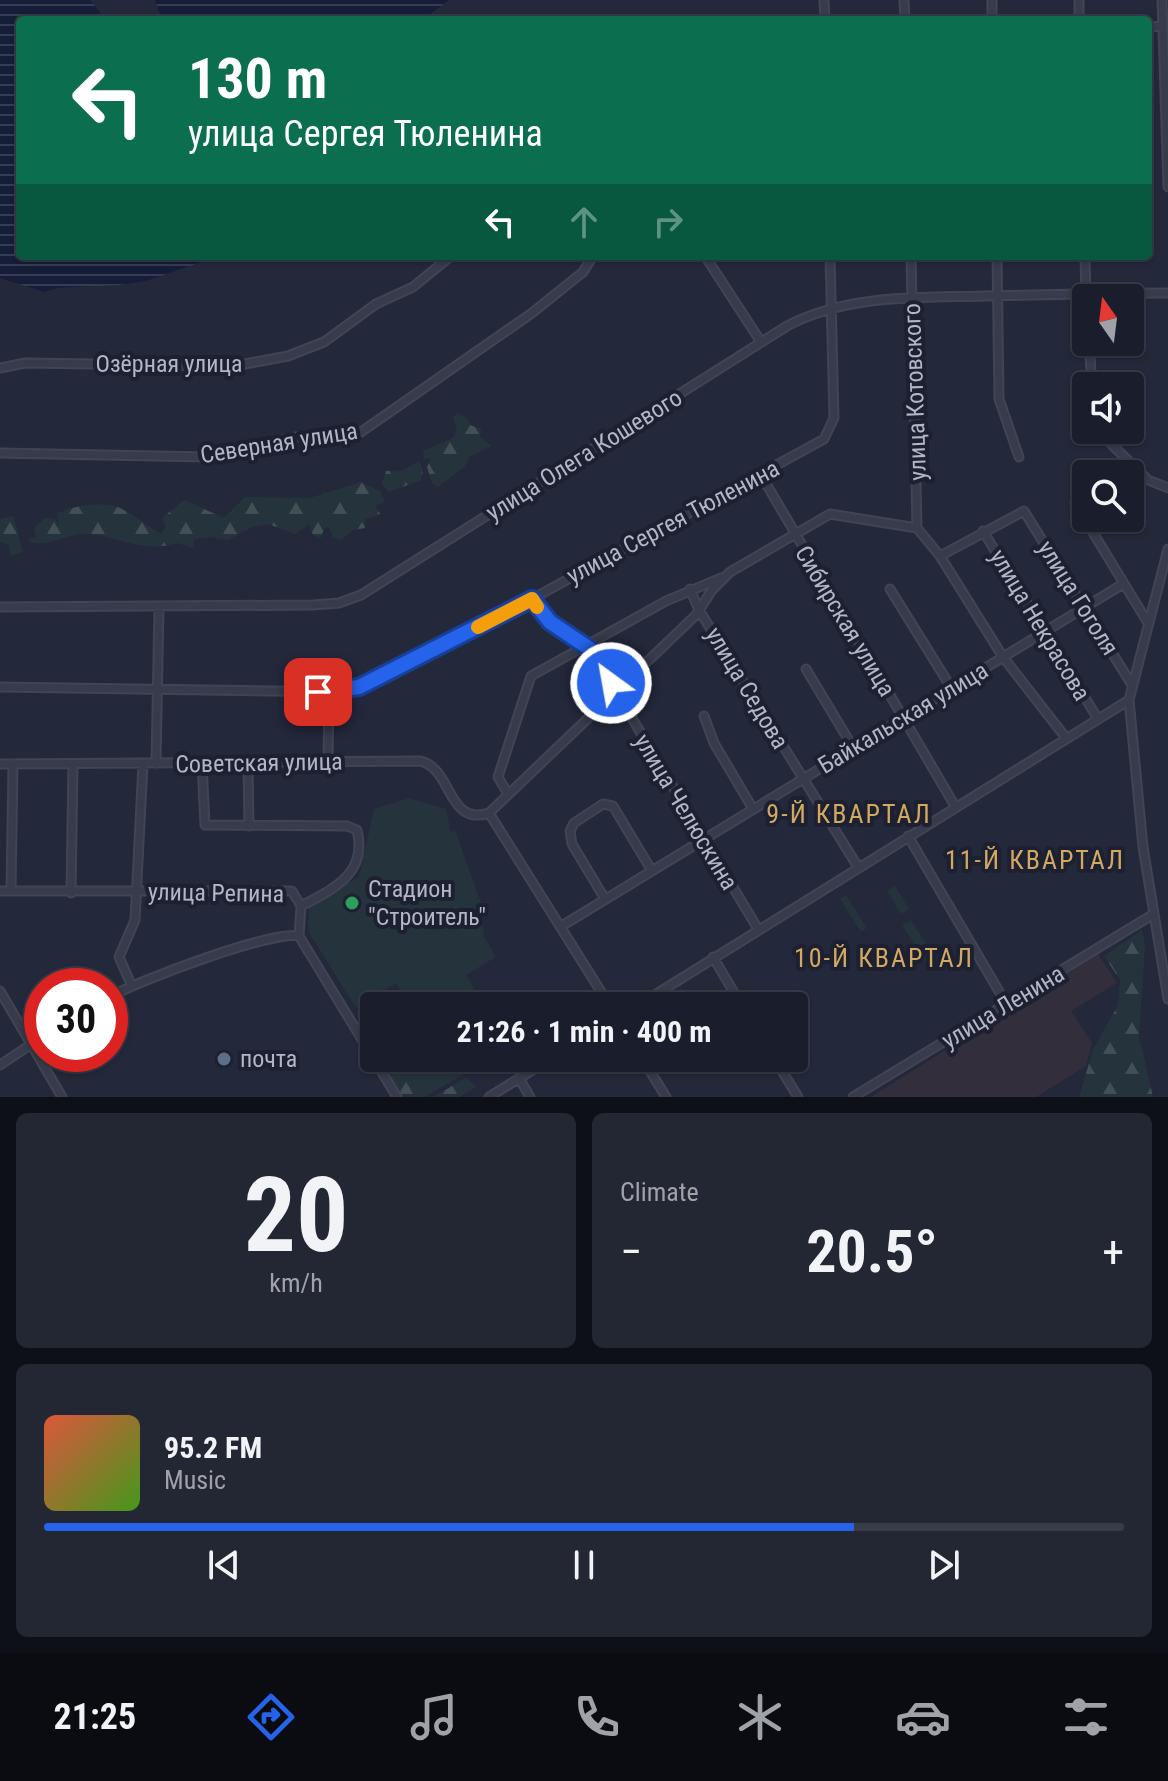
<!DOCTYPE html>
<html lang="en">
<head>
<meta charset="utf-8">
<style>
	body { margin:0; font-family:"Roboto Condensed",sans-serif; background:#232734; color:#f1f3f6; height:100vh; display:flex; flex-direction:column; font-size:30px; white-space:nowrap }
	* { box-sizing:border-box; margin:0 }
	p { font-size:26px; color:#9fa2a9 }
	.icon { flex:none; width:44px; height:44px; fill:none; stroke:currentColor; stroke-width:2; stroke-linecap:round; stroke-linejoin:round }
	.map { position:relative; height:1097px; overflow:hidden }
	.side { display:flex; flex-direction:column; gap:16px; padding:16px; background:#0e1018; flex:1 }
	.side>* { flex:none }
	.top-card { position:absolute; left:16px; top:16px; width:1136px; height:244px; border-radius:8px; box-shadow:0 2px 6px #0004,0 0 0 2px #383c48; background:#0b6e4f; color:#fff; overflow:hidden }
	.needle { width:52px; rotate:346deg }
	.controls { position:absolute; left:1072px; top:284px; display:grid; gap:16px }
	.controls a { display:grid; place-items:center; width:72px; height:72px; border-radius:8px; background:#1a1e2c; box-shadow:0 2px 6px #0004,0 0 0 2px #383c48; font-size:40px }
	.speed { position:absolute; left:24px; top:968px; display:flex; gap:16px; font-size:40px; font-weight:700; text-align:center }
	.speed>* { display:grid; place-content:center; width:104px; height:104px; border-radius:50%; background:#1a1e2c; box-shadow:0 2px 6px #0004,0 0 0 2px #383c48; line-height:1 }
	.speed .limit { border:12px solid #d22; background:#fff; color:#111 }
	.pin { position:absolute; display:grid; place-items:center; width:68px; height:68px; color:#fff; margin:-34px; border-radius:16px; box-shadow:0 4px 12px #0006 }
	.me { position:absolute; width:88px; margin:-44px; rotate:328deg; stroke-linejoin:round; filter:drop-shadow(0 0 6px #0008) }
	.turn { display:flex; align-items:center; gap:28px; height:168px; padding:0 40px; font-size:36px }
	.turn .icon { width:104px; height:104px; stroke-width:2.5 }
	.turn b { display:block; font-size:56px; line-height:68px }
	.lanes { display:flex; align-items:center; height:76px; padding:0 40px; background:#0003; justify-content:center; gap:40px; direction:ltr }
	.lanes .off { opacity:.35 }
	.big { font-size:60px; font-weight:700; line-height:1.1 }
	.side .card { flex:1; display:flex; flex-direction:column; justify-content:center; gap:12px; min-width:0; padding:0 28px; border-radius:12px; background:#232734 }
	.side .dial { align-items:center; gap:0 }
	.dial b { font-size:104px; line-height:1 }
	.song { display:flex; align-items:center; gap:24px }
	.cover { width:96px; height:96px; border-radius:12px; background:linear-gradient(135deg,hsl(10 70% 55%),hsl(100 70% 35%)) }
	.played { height:8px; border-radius:4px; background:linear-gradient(90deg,#2563eb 75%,#383c48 75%) }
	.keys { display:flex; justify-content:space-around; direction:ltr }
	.heat { display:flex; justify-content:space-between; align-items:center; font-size:44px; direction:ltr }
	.side .tiles { flex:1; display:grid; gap:16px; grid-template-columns:1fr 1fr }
	.card:last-child { grid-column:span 2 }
	.trip { position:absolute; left:360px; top:992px; width:448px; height:80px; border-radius:8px; background:#1a1e2c; box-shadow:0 2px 6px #0004,0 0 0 2px #383c48; font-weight:700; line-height:80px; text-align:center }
	.dock { display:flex; height:128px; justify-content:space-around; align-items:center; background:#0a0c12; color:#9fa2a9 }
	.dock .icon { width:56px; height:56px }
	.dock .current { color:#2563eb }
	.dock b { font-size:36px; color:#f1f3f6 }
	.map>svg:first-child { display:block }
	.medical { fill:#332e3c }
	.forest { fill:url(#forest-firs) }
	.park { fill:#25343c }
	.water { fill:url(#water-rules) }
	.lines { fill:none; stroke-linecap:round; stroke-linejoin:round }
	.minor-casing { stroke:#404454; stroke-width:11 }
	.minor { stroke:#373b4b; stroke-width:7 }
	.route-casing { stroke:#184099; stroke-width:20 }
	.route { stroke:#2563eb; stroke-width:14 }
	.slow { stroke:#f59e0b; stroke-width:14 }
	.leisure-dot { fill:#2e9e5b; stroke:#1c2030; stroke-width:3 }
	.service-dot { fill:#5c6f8a; stroke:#1c2030; stroke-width:3 }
	.labels { text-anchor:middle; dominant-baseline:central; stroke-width:8; stroke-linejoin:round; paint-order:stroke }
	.street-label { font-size:24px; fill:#b2b6c7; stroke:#1c2030 }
	.poi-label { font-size:24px; fill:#b2b6c7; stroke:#1c2030; text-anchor:start }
	.neighbourhood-label { font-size:26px; letter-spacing:2px; fill:#d2a962; stroke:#1c2030 }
</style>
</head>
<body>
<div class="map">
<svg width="1168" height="1097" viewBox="0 0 1168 1097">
	<defs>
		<pattern id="forest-firs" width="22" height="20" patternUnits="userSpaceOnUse" patternTransform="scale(2)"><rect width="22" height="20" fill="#25343c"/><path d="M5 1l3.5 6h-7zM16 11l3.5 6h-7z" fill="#424f57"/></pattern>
		<pattern id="water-rules" width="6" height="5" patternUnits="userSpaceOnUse" patternTransform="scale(2)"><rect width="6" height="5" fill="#161d38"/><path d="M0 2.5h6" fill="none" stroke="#363c53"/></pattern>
	</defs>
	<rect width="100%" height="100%" fill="#23283b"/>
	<path class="medical" d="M 1098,954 L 1117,983 L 1071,1011 L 1092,1043 L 1086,1066 L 1036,1097 L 871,1097 Z"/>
	<path class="forest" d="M 457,413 L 467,418 L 470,425 L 481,429 L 480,437 L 491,446 L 469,457 L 465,466 L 438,487 L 432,483 L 427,467 L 431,458 L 424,459 L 423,451 L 453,438 L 457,429 L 453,418 Z
		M 419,461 L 423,470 L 421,480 L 389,492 L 382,484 L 386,471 L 404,470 Z
		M 361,482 L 380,491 L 385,502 L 375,506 L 381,515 L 365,519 L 365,528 L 353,530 L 341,540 L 333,537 L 329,527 L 324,528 L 321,538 L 313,535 L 309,524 L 295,534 L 268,524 L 252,527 L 228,540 L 210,537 L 194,539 L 193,548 L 177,543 C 146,553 123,539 93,534 C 74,530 42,551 27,540 L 36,537 L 34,528 L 45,518 L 55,519 L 59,525 L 58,514 C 71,505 105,501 120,508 C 134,515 149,527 161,534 L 166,527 L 162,518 L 184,500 L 224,518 L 245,497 L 310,498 Z
		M 13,516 L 23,552 L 10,556 L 9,545 L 0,542 L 0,519 Z
		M 1142,930 L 1145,945 L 1139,1036 L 1153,1097 L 1079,1097 L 1093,1050 L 1118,1005 L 1120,980 L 1104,956 Z
		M 384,1058 L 461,1058 L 463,1070 L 382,1060 Z
		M 383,1066 L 464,1074 L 424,1097 L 402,1097 Z
		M 466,1078 L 476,1087 L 459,1097 L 433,1097 Z"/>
	<path class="park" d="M 409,798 L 446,809 L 451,832 L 455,830 L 481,903 L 484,936 L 496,957 L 466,975 L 478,995 L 460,1006 L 448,1006 L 443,998 L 430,1006 L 410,1006 L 396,983 L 356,1008 L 308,931 L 309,903 L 359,877 L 374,809 Z
		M 895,886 L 909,909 L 901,914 L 887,891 Z
		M 846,895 L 867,928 L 861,932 L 840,899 Z
		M 911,920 L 935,958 L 926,963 L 902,925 Z"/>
	<path class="water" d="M 0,0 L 90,0 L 106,20 L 20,20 L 20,256 L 219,256 L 146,281 L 118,285 L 58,288 L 44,292 L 0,278 Z
		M 155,0 L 449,0 L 425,18 L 416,20 L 162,20 Z"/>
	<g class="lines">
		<g class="minor-casing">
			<path id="minor" d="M 824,0 L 825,20
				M 904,0 L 905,20
				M 992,0 L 992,20
				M 1079,0 L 1079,20
				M 1162,0 L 1168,187
				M 1148,27 L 1163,26
				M 705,256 L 761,342
				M 911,256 L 917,528
				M 997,256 L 999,399 L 1019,457
				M 1085,256 L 1086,303
				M 1089,342 L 1092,386
				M 0,368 L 25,363 L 234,366 L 288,356 L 324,342 L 376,304 L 413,287 L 451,256
				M 1097,430 L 1148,480 L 1168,488
				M 0,453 L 207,457 L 295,437 L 361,432 L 532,313 L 583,272 L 593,256
				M 761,475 L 955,806
				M 1075,503 L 1148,623
				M 917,528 L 940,556 L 1003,657 L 1066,738
				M 983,531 L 1098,719
				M 1168,549 L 1129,700 L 1143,847 L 1168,999
				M 940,556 L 1024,511 L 1132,685
				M 690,589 L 699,610 L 858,867
				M 890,589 L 952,689
				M 532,599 L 550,622 L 593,653 L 758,929
				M 0,607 L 313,605 L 339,603 L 361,595 L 787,326 C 848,294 918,298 985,296 C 1046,295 1107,293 1168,293
				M 806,669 L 854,749
				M 0,687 L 342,692 L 391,672 L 532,599 L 824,439 L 834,418 L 830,256
				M 704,716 L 714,743 L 753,809
				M 202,763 L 205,825 L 347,826 L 357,830 C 368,874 333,889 301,906
				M 248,763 L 249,826
				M 328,763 L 329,692
				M 0,764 L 420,761 C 453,768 447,827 489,813 L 696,615 L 712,590 L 730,572 L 830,514 L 917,528
				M 156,764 L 159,606
				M 508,794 L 498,777 L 531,676 L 666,601 L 721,578
				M 489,813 L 610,1006
				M 908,836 L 1007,1005
				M 0,891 L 292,891 L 301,906 L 299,936 L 397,1097
				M 11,891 L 13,764
				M 71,893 L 73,764
				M 605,899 L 572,844 L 570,831 L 574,823 L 603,804 L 613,806 L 652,871
				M 560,927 L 1123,584
				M 713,957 L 742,1006
				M 131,984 L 119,957 L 135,920 L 143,764
				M 0,991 L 62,1097
				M 110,997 C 137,981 273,930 299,936
				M 637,1006 L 1129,700
				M 642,1058 L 666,1097
				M 774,1058 L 798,1097
				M 0,1065 L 42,1037
				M 519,1078 L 530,1097
				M 489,1097 L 552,1058
				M 853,1097 L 1152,915"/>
		</g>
		<use href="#minor" class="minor"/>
	</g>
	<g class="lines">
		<g class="route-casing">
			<path id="route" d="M 318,692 L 359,687 L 532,599 L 550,622 L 590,649 L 611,683"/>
		</g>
		<use href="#route" class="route"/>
		<path class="slow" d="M 478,627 L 532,599 L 537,607"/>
	</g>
	<circle class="leisure-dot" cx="352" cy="903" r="8"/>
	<circle class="service-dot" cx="224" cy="1059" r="8"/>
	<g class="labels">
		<g class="street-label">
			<text x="169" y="364">Озёрная улица</text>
			<text transform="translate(915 392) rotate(-92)">улица Котовского</text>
			<text transform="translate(279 443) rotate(-9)">Северная улица</text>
			<text transform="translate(584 455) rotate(-32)">улица Олега Кошевого</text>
			<text transform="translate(673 522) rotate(-28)">улица Сергея Тюленина</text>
			<text transform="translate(1078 598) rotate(58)">улица Гоголя</text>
			<text transform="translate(845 621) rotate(59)">Сибирская улица</text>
			<text transform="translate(1040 625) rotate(59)">улица Некрасова</text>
			<text transform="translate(747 688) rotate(59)">улица Седова</text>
			<text transform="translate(903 718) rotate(-31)">Байкальская улица</text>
			<text transform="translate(259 763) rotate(-1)">Советская улица</text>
			<text transform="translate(686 812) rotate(59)">улица Челюскина</text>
			<text transform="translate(216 893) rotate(1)">улица Репина</text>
			<text transform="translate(1003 1007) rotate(-31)">улица Ленина</text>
		</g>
		<g class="poi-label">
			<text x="368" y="889">Стадион<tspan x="368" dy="28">"Строитель"</tspan></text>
			<text x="240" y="1059">почта</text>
		</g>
		<g class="neighbourhood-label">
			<text x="849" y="814">9-Й КВАРТАЛ</text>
			<text x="1035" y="860">11-Й КВАРТАЛ</text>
			<text x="884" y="958">10-Й КВАРТАЛ</text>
		</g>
	</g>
</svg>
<div class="controls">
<a><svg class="needle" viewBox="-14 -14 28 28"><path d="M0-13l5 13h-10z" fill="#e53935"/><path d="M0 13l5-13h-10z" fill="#9fa2a9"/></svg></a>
<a><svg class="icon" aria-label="sound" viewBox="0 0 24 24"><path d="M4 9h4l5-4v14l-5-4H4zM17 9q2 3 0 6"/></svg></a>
<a><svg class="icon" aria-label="search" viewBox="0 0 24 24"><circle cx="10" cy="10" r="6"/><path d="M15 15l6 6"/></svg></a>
</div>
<div class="speed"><div class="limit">30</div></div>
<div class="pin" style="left:318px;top:692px;background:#d93025"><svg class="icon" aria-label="arrive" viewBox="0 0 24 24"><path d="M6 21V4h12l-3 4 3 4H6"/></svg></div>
<svg class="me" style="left:611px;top:683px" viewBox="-20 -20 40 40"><circle r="17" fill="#2563eb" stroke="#fff" stroke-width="3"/><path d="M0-11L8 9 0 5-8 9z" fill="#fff"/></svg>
<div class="trip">21:26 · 1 min · 400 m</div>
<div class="top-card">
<div class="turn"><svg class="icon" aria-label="left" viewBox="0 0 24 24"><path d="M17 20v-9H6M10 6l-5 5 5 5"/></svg><div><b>130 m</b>улица Сергея Тюленина</div></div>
<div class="lanes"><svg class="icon" aria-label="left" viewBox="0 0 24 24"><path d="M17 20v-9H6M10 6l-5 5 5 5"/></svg><svg class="icon off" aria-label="ahead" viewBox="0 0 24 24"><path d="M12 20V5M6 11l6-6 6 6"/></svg><svg class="icon off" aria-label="right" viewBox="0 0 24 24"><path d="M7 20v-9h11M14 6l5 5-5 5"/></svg></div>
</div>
</div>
<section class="side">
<div class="tiles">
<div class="card dial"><b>20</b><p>km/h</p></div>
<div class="card"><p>Climate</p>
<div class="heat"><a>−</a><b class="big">20.5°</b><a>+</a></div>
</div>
<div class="card">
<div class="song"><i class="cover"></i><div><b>95.2 FM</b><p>Music</p></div></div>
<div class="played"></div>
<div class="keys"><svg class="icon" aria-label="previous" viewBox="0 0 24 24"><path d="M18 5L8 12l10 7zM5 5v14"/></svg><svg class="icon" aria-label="pause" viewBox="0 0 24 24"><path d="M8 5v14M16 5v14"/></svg><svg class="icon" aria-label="next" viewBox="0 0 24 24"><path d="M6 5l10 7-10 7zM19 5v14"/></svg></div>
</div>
</div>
</section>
<nav class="dock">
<b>21:25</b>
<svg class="icon current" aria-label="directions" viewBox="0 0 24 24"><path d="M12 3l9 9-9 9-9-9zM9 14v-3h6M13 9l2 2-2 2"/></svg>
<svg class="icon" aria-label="music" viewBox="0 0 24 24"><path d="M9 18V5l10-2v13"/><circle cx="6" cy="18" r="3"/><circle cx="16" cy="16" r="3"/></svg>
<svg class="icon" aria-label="phone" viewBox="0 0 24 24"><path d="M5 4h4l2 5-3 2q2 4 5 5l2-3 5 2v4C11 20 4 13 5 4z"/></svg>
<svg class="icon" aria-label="climate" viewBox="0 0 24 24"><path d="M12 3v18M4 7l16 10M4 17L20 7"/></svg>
<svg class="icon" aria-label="car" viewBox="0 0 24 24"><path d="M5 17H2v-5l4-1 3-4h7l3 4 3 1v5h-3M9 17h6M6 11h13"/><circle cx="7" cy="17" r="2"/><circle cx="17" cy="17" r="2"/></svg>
<svg class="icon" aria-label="filters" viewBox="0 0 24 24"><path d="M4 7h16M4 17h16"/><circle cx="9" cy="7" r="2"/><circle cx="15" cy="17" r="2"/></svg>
</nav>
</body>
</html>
